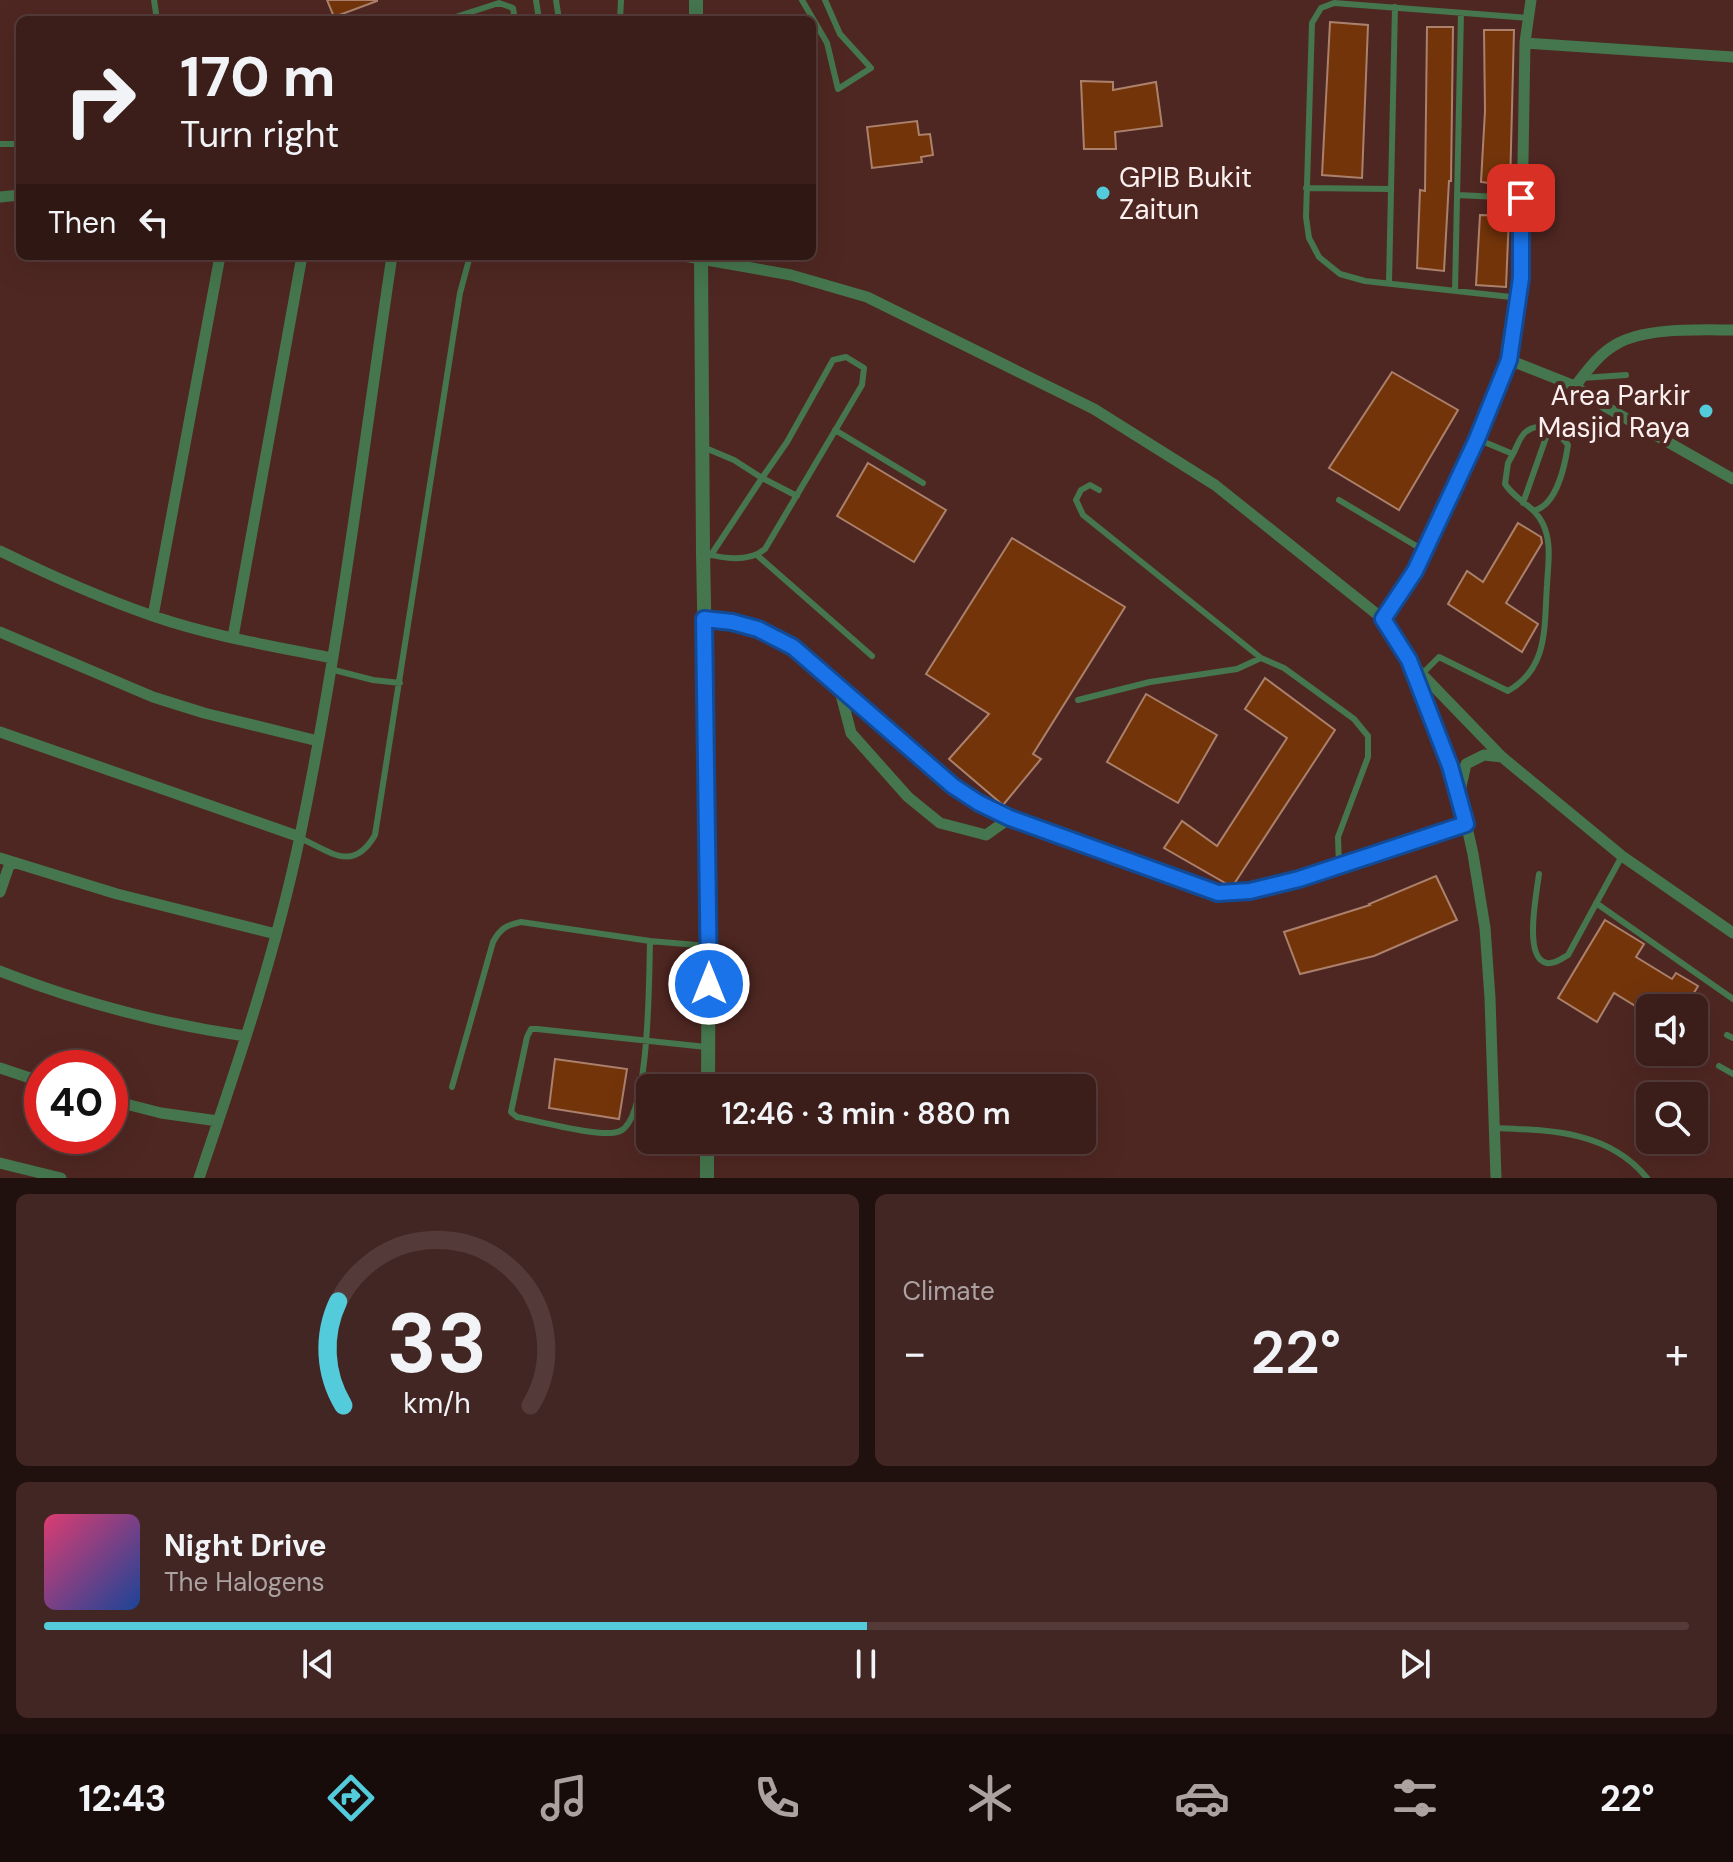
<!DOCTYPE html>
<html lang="en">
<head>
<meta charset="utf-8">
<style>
	body { margin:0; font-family:"DM Sans",sans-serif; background:#422623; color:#f1f3f6; height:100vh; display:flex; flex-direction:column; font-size:30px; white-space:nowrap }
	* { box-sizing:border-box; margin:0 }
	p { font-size:26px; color:#aca2a2 }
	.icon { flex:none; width:44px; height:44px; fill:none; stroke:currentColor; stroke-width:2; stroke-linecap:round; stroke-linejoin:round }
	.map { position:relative; height:1178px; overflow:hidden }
	.drawer { display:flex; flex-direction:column; gap:16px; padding:16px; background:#20100e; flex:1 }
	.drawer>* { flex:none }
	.hud { position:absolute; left:16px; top:16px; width:800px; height:244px; border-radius:12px; box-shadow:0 8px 32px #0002,0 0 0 2px #543b39; background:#3b1d1a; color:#f1f3f6; overflow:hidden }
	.fabs { position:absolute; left:1636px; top:994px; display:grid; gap:16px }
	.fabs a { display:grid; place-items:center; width:72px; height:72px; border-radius:12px; background:#3b1d1a; box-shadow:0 8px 32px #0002,0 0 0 2px #543b39; font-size:40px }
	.speed { position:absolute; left:24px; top:1050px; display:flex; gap:16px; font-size:40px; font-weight:700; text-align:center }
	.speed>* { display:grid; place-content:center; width:104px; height:104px; border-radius:50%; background:#3b1d1a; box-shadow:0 8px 32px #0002,0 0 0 2px #543b39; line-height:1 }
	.speed .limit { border:12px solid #d22; background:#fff; color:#111 }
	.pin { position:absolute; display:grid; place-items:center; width:68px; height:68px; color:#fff; margin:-34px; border-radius:16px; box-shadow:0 4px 12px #0006 }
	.me { position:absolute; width:88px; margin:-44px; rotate:0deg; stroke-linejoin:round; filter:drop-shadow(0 0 6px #0008) }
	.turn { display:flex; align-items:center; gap:28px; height:168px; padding:0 32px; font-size:36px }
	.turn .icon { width:104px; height:104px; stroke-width:2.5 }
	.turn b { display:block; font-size:56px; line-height:68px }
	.then { display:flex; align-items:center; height:76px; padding:0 32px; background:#0003; gap:16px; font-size:30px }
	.big { font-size:60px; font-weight:600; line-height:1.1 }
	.drawer .widget { flex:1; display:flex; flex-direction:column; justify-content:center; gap:12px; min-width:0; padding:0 28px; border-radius:12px; background:#422623 }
	.drawer .dial { align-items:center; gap:0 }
	.dial svg { height:208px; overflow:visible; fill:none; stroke:#543b39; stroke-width:7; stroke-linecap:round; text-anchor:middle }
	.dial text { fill:#f1f3f6; stroke:none }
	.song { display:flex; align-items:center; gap:24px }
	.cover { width:96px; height:96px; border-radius:12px; background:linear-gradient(135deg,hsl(340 70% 55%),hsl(220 70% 35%)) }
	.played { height:8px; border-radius:4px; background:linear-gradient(90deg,#53cbdb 50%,#543b39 50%) }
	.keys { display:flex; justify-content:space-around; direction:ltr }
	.heat { display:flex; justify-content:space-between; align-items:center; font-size:44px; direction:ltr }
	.drawer .tiles { flex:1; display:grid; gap:16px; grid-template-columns:1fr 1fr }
	.widget:last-child { grid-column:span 2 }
	.trip { position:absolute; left:636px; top:1074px; width:460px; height:80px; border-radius:12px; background:#3b1d1a; box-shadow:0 8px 32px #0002,0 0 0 2px #543b39; font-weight:600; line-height:80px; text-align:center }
	.menu { display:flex; height:128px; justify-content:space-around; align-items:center; background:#180c0a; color:#aca2a2 }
	.menu .icon { width:56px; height:56px }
	.menu .on { color:#53cbdb }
	.menu b { font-size:36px; color:#f1f3f6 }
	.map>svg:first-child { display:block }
	.building { fill:#73340a; stroke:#ab816c; stroke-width:2 }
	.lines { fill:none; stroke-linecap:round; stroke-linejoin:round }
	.service { stroke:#45764d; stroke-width:6 }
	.minor { stroke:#45764d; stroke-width:11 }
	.tertiary { stroke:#45764d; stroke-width:14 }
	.route-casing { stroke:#114b97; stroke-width:20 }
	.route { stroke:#1a73e8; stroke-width:14 }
	.poi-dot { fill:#53cbdb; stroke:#4f2722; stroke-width:3 }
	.labels { text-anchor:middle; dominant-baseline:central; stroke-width:8; stroke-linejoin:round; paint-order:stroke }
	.poi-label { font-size:28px; fill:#fbf0ef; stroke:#4f2722; text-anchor:start }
</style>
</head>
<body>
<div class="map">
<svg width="1733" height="1178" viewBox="0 0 1733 1178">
	<rect width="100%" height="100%" fill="#4f2722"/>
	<path class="building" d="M 327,0 L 377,0 L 377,1 L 334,17 Z
		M 1330,22 L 1368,25 L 1362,178 L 1322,175 Z
		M 1427,27 L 1453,27 L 1451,181 L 1449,181 L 1444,271 L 1417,268 L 1420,190 L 1425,191 Z
		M 1484,30 L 1514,30 L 1510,186 L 1481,182 L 1485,111 Z
		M 1081,81 L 1113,82 L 1113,90 L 1156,82 L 1162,126 L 1115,132 L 1116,149 L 1084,149 Z
		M 917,121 L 919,135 L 930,134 L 933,155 L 921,157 L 922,162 L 872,168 L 867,127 Z
		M 1480,215 L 1509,216 L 1506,287 L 1476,285 Z
		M 1392,372 L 1458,410 L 1399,510 L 1329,468 Z
		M 868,463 L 946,510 L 914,562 L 837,516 Z
		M 1518,523 L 1541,537 L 1542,543 L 1506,603 L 1538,624 L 1522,652 L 1448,604 L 1467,571 L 1483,582 Z
		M 1012,538 L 1125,607 L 1033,754 L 1041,759 L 1003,805 L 949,759 L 989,714 L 926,674 Z
		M 1265,678 L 1335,730 L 1234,884 L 1227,884 L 1164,848 L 1182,821 L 1217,846 L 1287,738 L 1245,709 Z
		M 1146,694 L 1217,735 L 1178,803 L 1107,762 Z
		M 1436,876 L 1457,920 L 1374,956 L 1300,974 L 1284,932 L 1370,905 L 1369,904 Z
		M 1605,920 L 1644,944 L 1636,957 L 1672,979 L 1676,973 L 1698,986 L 1685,1008 L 1650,1008 L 1650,1015 L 1614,993 L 1597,1022 L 1558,998 Z
		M 555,1059 L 627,1069 L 619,1119 L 549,1108 Z"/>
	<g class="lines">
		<path class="service" d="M 154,0 L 157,20
			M 536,0 L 539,20
			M 556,0 L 559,20
			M 802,0 L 827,43 L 838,89 L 871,68 L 840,34 L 825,0
			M 231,19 L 233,20
			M 407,20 L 426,20
			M 446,20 L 499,3 L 513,8 L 515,20
			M 620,20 L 621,0
			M 0,144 L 20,144
			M 1306,188 L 1390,189
			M 1457,195 L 1521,198
			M 1389,283 L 1395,7
			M 1455,291 L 1461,13
			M 1520,298 L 1365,281 L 1340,274 L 1319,257 L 1309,238 L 1306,217 L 1312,23 L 1321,8 L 1334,3 L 1528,18
			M 1582,378 L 1626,375
			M 835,430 L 923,483
			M 703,447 L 734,460 L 762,478 L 787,442 L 833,360 L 846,357 L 864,368 L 862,385 L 765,549 C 748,563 724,559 704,553
			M 1513,454 C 1517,447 1520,435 1527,431 C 1542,420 1560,434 1568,445 C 1565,465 1557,503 1536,510
			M 1099,490 L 1090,485 L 1081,490 L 1076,500 L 1083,515 L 1261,658
			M 1339,500 L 1423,550
			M 1523,503 L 1549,429
			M 711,555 L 762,478 L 797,496
			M 757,555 L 872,656
			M 330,669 L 373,680 L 400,683
			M 1422,674 L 1439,657 L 1508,691 C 1549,668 1544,626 1547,585 C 1548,564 1552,543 1543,524 C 1535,506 1516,501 1505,484 L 1508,463 L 1513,454 L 1477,439
			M 1078,700 L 1150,682 L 1237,669 L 1261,658 L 1284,668 L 1354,719 L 1368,736 L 1368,757 L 1338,837 L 1339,866
			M 300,838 C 331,852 353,873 375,835 L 460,293 L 470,256
			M 1539,874 C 1537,891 1524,954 1544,962 C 1552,966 1561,959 1568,955 L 1622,856
			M 1596,903 L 1733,999
			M 650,941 C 649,974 650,1119 620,1131 C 604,1139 538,1121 517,1117 L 511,1112 L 527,1037 L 531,1029 L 537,1029 L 706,1047
			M 1727,1035 L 1733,1038
			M 1719,1066 L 1733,1074
			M 452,1087 L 493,942 C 500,929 506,925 521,922 L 650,941 L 708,946
			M 1495,1128 C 1551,1130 1609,1131 1647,1178"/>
		<path class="minor" d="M 1525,43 L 1733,57
			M 0,197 L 20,195
			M 684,256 L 791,275 L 867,297 L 1094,409 L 1215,485 L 1383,619 L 1406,653 L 1421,691 L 1460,796 L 1473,854 L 1485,928 L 1490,998 L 1496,1178
			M 1509,360 L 1575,386 L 1606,407 L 1733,479
			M 1575,386 C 1587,371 1598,355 1615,345 C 1644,327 1699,330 1733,330
			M 0,551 C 49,575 100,598 153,616 C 211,636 272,646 332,658
			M 153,616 L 220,256
			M 704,619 L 758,629 L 793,647 L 953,786 L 979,803 L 1010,818 L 1218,893 L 1250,891 L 1299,879 L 1466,824
			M 1383,619 L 1415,571 L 1477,439 L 1509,360 L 1521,278 L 1525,42 L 1531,0
			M 0,632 L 153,697 L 204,713 L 318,741
			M 233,637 L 302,256
			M 1415,667 L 1502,757 L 1622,856 L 1733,933
			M 839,687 L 851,733 L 908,797 L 940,823 L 986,835 L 1010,818
			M 0,732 L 300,837
			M 1460,791 L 1466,764 L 1484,755 L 1502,757
			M 0,858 L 117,894 L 276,934
			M 0,892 L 10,863
			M 0,971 C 79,1002 162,1024 245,1036
			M 0,1068 L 42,1082
			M 110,1100 L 161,1113 L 218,1121
			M 0,1163 L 61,1178
			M 199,1178 C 237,1066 276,952 300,836 C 340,644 363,449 392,256"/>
		<path class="tertiary" d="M 696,0 L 696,20
			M 701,256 L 703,553 L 709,852 L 708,1088
			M 707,1178 L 707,1140"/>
	</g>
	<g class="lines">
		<g class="route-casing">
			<path id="route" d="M 709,984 L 704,619 L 732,622 L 758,629 L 793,647 L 953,786 L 979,803 L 1010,818 L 1218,893 L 1250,891 L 1299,879 L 1466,824 L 1450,766 L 1409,660 L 1383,619 L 1415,571 L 1477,439 L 1509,360 L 1521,278 L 1521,198"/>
		</g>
		<use href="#route" class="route"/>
	</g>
	<g class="poi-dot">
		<circle cx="1103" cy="193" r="8"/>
		<circle cx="1706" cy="411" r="8"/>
	</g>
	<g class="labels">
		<g class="poi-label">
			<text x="1119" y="177">GPIB Bukit<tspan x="1119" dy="32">Zaitun</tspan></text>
			<text x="1690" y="395" text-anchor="end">Area Parkir<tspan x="1690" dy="32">Masjid Raya</tspan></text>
		</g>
	</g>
</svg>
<div class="fabs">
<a><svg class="icon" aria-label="sound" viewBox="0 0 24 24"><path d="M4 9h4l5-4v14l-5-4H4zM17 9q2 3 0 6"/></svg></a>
<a><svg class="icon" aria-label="search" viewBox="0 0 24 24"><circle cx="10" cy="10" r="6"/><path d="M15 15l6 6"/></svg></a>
</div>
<div class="speed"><div class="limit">40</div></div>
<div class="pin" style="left:1521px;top:198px;background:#d93025"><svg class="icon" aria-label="arrive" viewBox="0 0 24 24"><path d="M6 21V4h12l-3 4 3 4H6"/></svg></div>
<svg class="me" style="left:709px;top:984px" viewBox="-20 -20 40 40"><circle r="17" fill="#1a73e8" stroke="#fff" stroke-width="3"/><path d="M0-11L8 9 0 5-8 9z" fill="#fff"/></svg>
<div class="trip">12:46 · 3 min · 880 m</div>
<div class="hud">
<div class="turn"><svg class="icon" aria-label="right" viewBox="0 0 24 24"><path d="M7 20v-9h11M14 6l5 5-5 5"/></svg><div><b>170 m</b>Turn right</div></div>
<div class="then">Then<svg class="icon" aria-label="left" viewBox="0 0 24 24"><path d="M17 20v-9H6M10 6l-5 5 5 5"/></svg></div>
</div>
</div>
<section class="drawer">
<div class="tiles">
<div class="widget dial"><svg viewBox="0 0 100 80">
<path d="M14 69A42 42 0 1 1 86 69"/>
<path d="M14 69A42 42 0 0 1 12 29" stroke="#53cbdb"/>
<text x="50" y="56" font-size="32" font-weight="700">33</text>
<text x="50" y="72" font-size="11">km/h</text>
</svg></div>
<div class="widget"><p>Climate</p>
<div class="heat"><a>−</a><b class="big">22°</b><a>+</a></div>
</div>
<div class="widget">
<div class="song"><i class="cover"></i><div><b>Night Drive</b><p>The Halogens</p></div></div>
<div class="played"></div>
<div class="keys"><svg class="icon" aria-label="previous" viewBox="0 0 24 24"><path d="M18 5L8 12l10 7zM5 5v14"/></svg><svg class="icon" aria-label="pause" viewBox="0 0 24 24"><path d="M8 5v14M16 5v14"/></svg><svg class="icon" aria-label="next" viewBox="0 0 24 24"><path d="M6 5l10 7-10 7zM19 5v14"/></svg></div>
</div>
</div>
</section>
<nav class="menu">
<b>12:43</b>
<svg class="icon on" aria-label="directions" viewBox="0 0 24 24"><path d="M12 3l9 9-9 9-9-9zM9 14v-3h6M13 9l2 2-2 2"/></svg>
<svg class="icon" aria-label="music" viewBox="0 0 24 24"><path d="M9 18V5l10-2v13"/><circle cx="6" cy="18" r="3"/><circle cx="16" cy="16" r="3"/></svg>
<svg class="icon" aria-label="phone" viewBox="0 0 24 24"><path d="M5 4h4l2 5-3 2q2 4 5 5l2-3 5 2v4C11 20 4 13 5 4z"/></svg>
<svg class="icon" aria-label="climate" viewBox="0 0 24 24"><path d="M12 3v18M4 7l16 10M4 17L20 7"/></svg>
<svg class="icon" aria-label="car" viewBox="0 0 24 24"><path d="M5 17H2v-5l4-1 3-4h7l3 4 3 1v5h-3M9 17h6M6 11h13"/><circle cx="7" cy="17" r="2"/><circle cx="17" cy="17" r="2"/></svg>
<svg class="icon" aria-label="filters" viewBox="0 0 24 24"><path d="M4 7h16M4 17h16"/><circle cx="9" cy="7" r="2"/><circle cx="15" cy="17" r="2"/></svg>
<b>22°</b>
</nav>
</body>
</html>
